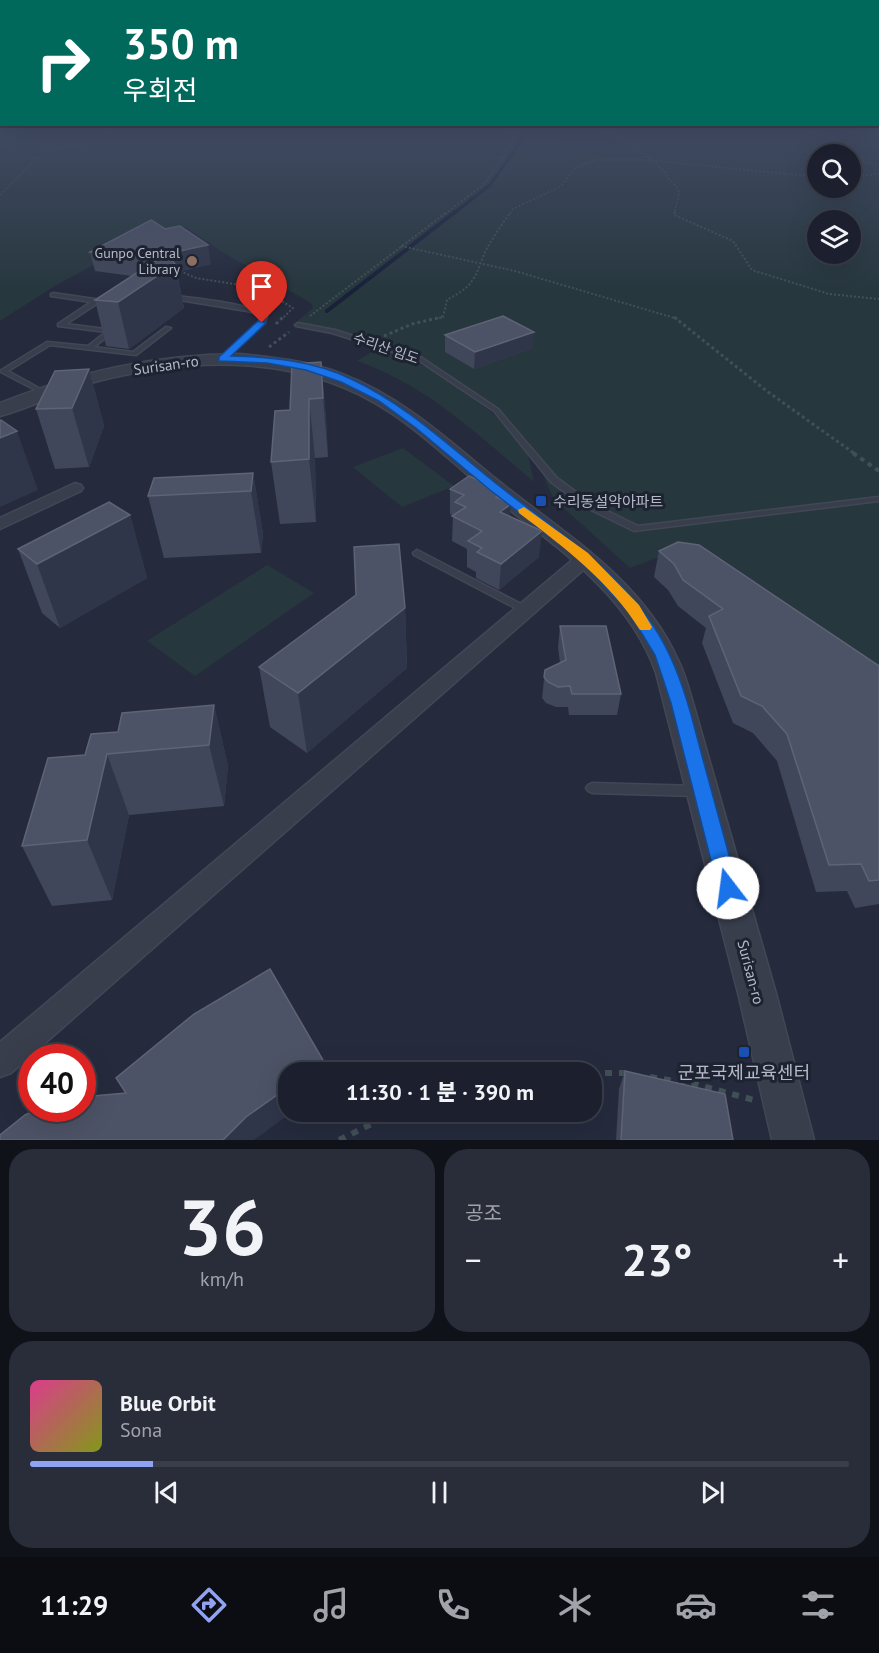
<!DOCTYPE html>
<html lang="ko">
<head>
<meta charset="utf-8">
<style>
	body { margin:0; font-family:"PT Sans","Noto Sans KR",sans-serif; background:#292d3a; color:#f1f3f6; height:100vh; display:flex; flex-direction:column; font-size:22px; white-space:nowrap }
	* { box-sizing:border-box; margin:0 }
	p { font-size:20px; color:#a0a3aa }
	.icon { flex:none; width:33px; height:33px; fill:none; stroke:currentColor; stroke-width:2; stroke-linecap:round; stroke-linejoin:round }
	.map { position:relative; height:1140px; overflow:hidden }
	.details { display:flex; flex-direction:column; gap:9px; padding:9px; background:#0f1219; flex:1 }
	.details>* { flex:none }
	.banner { position:absolute; left:0px; top:0px; width:879px; height:126px; box-shadow:0 6px 24px #0002,0 0 0 2px #3a3e4a; background:#00695c; color:#fff; overflow:hidden }
	.buttons { position:absolute; left:807px; top:144px; display:grid; gap:12px }
	.buttons a { display:grid; place-items:center; width:54px; height:54px; border-radius:50%; background:#1c202e; box-shadow:0 6px 24px #0002,0 0 0 2px #3a3e4a; font-size:30px }
	.speed { position:absolute; left:18px; top:1044px; display:flex; gap:12px; font-size:30px; font-weight:700; text-align:center }
	.speed>* { display:grid; place-content:center; width:78px; height:78px; border-radius:50%; background:#1c202e; box-shadow:0 6px 24px #0002,0 0 0 2px #3a3e4a; line-height:1 }
	.speed .limit { border:9px solid #d22; background:#fff; color:#111 }
	.pin { position:absolute; display:grid; place-items:center; width:51px; height:51px; color:#fff; margin:-62px -26px; border-radius:50% 50% 50% 0; rotate:-45deg; box-shadow:0 0 6px #0007 }
	.pin .icon { rotate:45deg }
	.me { position:absolute; width:66px; margin:-33px; rotate:345deg; stroke-linejoin:round; filter:drop-shadow(0 0 4px #0008) }
	.turn { display:flex; align-items:center; gap:21px; height:126px; padding:0 24px; font-size:27px }
	.turn .icon { width:78px; height:78px; stroke-width:2.5 }
	.turn b { display:block; font-size:42px; line-height:51px }
	.big { font-size:45px; font-weight:800; line-height:1.1 }
	.details .widget { flex:1; display:flex; flex-direction:column; justify-content:center; gap:9px; min-width:0; padding:0 21px; border-radius:24px; background:#292d3a }
	.details .dial { align-items:center; gap:0 }
	.dial b { font-size:78px; line-height:1 }
	.song { display:flex; align-items:center; gap:18px }
	.cover { width:72px; height:72px; border-radius:9px; background:linear-gradient(135deg,hsl(330 70% 55%),hsl(70 70% 35%)) }
	.played { height:6px; border-radius:3px; background:linear-gradient(90deg,#90a3f2 15%,#3a3e4a 15%) }
	.keys { display:flex; justify-content:space-around; direction:ltr }
	.heat { display:flex; justify-content:space-between; align-items:center; font-size:33px; direction:ltr }
	.details .tiles { flex:1; display:grid; gap:9px; grid-template-columns:1fr 1fr }
	.widget:last-child { grid-column:span 2 }
	.trip { position:absolute; left:278px; top:1062px; width:324px; height:60px; border-radius:24px; background:#1c202e; box-shadow:0 6px 24px #0002,0 0 0 2px #3a3e4a; font-weight:800; line-height:60px; text-align:center }
	.dock { display:flex; height:96px; justify-content:space-around; align-items:center; background:#0b0d12; color:#a0a3aa }
	.dock .icon { width:42px; height:42px }
	.dock .selected { color:#90a3f2 }
	.dock b { font-size:27px; color:#f1f3f6 }
	.map>svg:first-child { display:block }
	.green { fill:#27373e; fill-rule:evenodd }
	.lines { fill:none; stroke-linecap:round; stroke-linejoin:round }
	.stream-far1 { stroke:#19203a; stroke-width:3 }
	.stream { stroke:#19203a; stroke-width:4 }
	.service-casing { stroke:#424756; stroke-width:3 }
	.minor-casing { stroke:#424756; stroke-width:3 }
	.tertiary-casing { stroke:#424756; stroke-width:3 }
	.path-far4 { stroke:#405056; stroke-width:1.5; stroke-dasharray:2 2; stroke-linecap:butt }
	.path-far3 { stroke:#405056; stroke-width:2; stroke-dasharray:2 2; stroke-linecap:butt }
	.path-far2 { stroke:#405056; stroke-width:3; stroke-dasharray:3 3; stroke-linecap:butt }
	.path-far1 { stroke:#405056; stroke-width:4; stroke-dasharray:4.5 4.5; stroke-linecap:butt }
	.path { stroke:#405056; stroke-width:6; stroke-dasharray:7 7; stroke-linecap:butt }
	.service { fill:#393e4d; fill-rule:evenodd }
	.minor { fill:#393e4d; fill-rule:evenodd }
	.tertiary { fill:#393e4d; fill-rule:evenodd }
	.wall { fill:#41475a }
	.shaded-wall { fill:#30364a }
	.building { fill:#4d5366; stroke:#5e6375; stroke-width:1.5 }
	.route { fill:#1a73e8; stroke:#114b97; stroke-width:1.5 }
	.slow { fill:#f59e0b }
	.education-dot { fill:#8d6e63; stroke:#1e2332; stroke-width:2 }
	.transit-dot { fill:#1a4fb4; stroke:#1e2332; stroke-width:2 }
	.labels { text-anchor:middle; dominant-baseline:central; stroke-width:6; stroke-linejoin:round; paint-order:stroke }
	.far-poi-label { font-size:14px; fill:#b5b9c8; stroke:#1e2332; text-anchor:end }
	.far-street-label { font-size:14px; fill:#b5b9c8; stroke:#1e2332 }
	.street-label { font-size:15px; fill:#b5b9c8; stroke:#1e2332 }
	.poi-label { font-size:15px; fill:#b5b9c8; stroke:#1e2332; text-anchor:start }
	.near-poi-label { font-size:18px; fill:#b5b9c8; stroke:#1e2332 }
</style>
</head>
<body>
<div class="map">
<svg width="879" height="1140" viewBox="0 0 879 1140">
	<rect width="100%" height="100%" fill="#252b3d"/>
	<path class="green" d="M 0,131 L 550,131 C 570,150 593,146 618,143 L 598,131 L 879,131 L 879,694 L 690,563 L 656,558 L 630,568 L 553,498 L 529,442 L 496,410 L 420,359 L 333,331 L 293,325 L 313,308 L 311,303 L 224,253 L 186,227 L 160,229 L 53,287 L 0,321 ZM 818,154 L 850,154 L 850,188 L 818,188 ZM 818,220 L 850,220 L 850,254 L 818,254 Z
		M 378,348 L 434,370 L 490,411 L 510,431 L 528,455 L 534,482 C 478,435 427,385 357,361 Z
		M 403,448 L 454,486 L 402,507 L 353,467 Z
		M 267,565 L 314,593 L 195,676 L 147,641 Z"/>
	<g class="lines">
		<path class="stream-far1" d="M 453,214 L 490,185 L 528,131"/>
		<path class="stream" d="M 327,311 L 455,212"/>
		<g class="service-casing">
			<path id="service" d="M 53,293 L 101,300 L 101,302 L 98,303 L 66,324 L 113,330 L 113,332 L 94,347 L 133,352 L 166,327 L 171,328 L 136,355 L 50,345 L 8,371 L 46,392 L 43,394 L 41,393 L 1,372 L 0,371 L 47,342 L 88,346 L 106,332 L 58,326 L 58,324 L 91,302 L 51,296 L 51,294 Z
				M 169,295 C 190,298 254,303 267,317 L 264,324 L 223,361 L 221,360 L 221,358 L 259,322 L 261,317 L 258,314 L 247,311 L 167,298 L 167,296 Z
				M 298,323 L 335,330 L 422,358 L 498,409 L 557,478 L 591,503 L 638,526 L 879,497 L 879,501 L 634,531 L 585,507 L 551,482 L 494,411 L 418,360 L 332,333 L 296,326 L 295,325 Z
				M 417,550 L 529,608 L 531,610 L 529,612 L 523,612 L 414,555 L 413,553 Z
				M 592,783 L 697,786 L 701,788 L 703,791 L 701,794 L 697,796 L 592,793 L 588,791 L 586,788 L 588,785 Z"/>
		</g>
		<g class="minor-casing">
			<path id="minor" d="M 75,483 L 81,485 L 83,488 L 81,491 L 0,529 L 0,518 Z
				M 583,551 L 589,552 L 592,556 L 583,570 L 11,1073 L 0,1077 L 0,1042 L 570,562 L 577,552 Z"/>
		</g>
		<g class="tertiary-casing">
			<path id="tertiary" d="M 240,354 C 274,358 310,361 342,374 C 402,397 447,439 496,479 C 563,533 641,578 678,660 C 685,674 689,689 693,703 L 777,997 L 814,1140 L 772,1140 L 739,997 L 656,673 C 631,600 564,552 506,507 C 467,477 432,440 391,413 C 304,354 196,356 98,381 C 65,390 33,407 0,416 L 0,403 C 82,371 152,355 240,354 Z"/>
		</g>
		<path class="path-far4" d="M 606,131 L 636,146 L 667,174 L 667,178 C 685,191 678,195 674,214
			M 827,131 L 856,160 L 879,165
			M 850,177 L 879,174
			M 0,195 L 43,152 L 64,146 L 98,143 L 108,131
			M 445,214 L 485,183 L 520,131
			M 510,214 L 513,209 L 561,186 L 575,168 L 595,160 L 646,160 L 818,177"/>
		<path class="path-far3" d="M 675,212 L 674,215 L 733,241 L 752,270 L 829,294 L 879,299
			M 401,246 L 515,271 L 678,319
			M 180,271 L 196,278 L 260,288 L 293,308 L 282,319
			M 310,316 L 447,212
			M 435,319 L 443,317 L 447,300 C 453,296 462,292 467,287 C 477,277 480,264 485,252 C 492,239 501,225 511,212"/>
		<path class="path-far2" d="M 674,317 L 768,392 L 855,454
			M 276,324 L 283,317
			M 384,336 L 412,324 L 442,317
			M 269,347 L 289,332"/>
		<path class="path-far1" d="M 853,453 L 879,471"/>
		<path class="path" d="M 537,1072 L 585,1072
			M 591,1073 L 628,1073
			M 650,1077 L 698,1085 L 754,1100
			M 339,1140 L 396,1112"/>
		<use href="#service" class="service"/>
		<use href="#minor" class="minor"/>
		<use href="#tertiary" class="tertiary"/>
	</g>
	<path class="wall" d="M 90,252 L 211,264 L 177,272 L 184,308 L 129,349 L 106,346 L 95,300 L 132,276 L 95,271 Z
		M 445,335 L 533,348 L 474,369 L 445,352 Z
		M 321,362 L 326,419 L 328,457 L 315,458 L 316,522 L 280,524 L 271,462 L 290,410 Z
		M 89,369 L 104,426 L 89,467 L 55,469 L 36,409 Z
		M 253,473 L 263,534 L 261,553 L 164,558 L 148,496 Z
		M 489,485 L 489,489 L 500,494 L 500,499 L 510,516 L 539,557 L 499,590 L 476,578 L 476,572 L 467,567 L 467,549 L 452,541 L 453,515 L 450,514 L 450,489 Z
		M 130,515 L 147,578 L 60,628 L 42,613 L 18,549 Z
		M 659,551 L 879,666 L 879,904 L 855,908 L 847,891 L 816,892 L 777,761 L 753,733 L 733,723 L 702,643 L 706,628 L 678,606 L 668,590 L 654,577 Z
		M 405,608 L 407,668 L 307,753 L 270,727 L 259,667 Z
		M 560,626 L 621,694 L 617,715 L 569,715 L 568,707 L 556,707 L 546,703 L 542,698 L 545,670 L 560,663 L 558,647 Z
		M 214,705 L 228,766 L 224,806 L 129,815 L 112,900 L 52,906 L 22,846 L 85,755 L 118,732 Z
		M 625,1071 L 733,1140 L 616,1140 L 619,1089 Z"/>
	<path class="shaded-wall" d="M 208,245 L 211,264 L 177,272 L 184,308 L 129,349 L 118,302 L 158,276 L 154,259 L 161,255 Z
		M 534,332 L 533,348 L 474,369 L 475,352 Z
		M 321,362 L 326,419 L 328,457 L 323,398 Z
		M 89,369 L 104,426 L 89,467 L 72,408 Z
		M 309,399 L 315,458 L 316,522 L 309,459 Z
		M 17,431 L 38,490 L 0,507 L 0,438 Z
		M 253,473 L 263,534 L 261,553 L 251,491 Z
		M 511,504 L 509,529 L 500,512 Z
		M 130,515 L 147,578 L 60,628 L 37,564 Z
		M 542,531 L 539,557 L 499,590 L 501,564 Z
		M 405,608 L 407,668 L 307,753 L 298,693 Z
		M 214,705 L 228,766 L 224,806 L 209,745 Z
		M 107,754 L 129,815 L 112,900 L 87,840 Z
		M 323,1060 L 326,1072 L 307,1072 Z
		M 288,1087 L 288,1112 L 292,1112 L 254,1140 L 223,1140 L 246,1117 Z"/>
	<path class="building" d="M 151,220 L 165,229 L 180,226 L 208,245 L 161,255 L 154,259 L 90,252 Z
		M 161,257 L 170,258 L 175,264 L 118,302 L 95,300 Z
		M 503,316 L 534,332 L 475,352 L 445,335 Z
		M 321,362 L 323,398 L 309,399 L 309,459 L 271,462 L 275,411 L 290,410 L 292,364 Z
		M 89,369 L 72,408 L 36,409 L 55,371 Z
		M 1,420 L 17,431 L 0,438 L 0,421 Z
		M 253,473 L 251,491 L 148,496 L 154,478 Z
		M 469,476 L 489,485 L 486,487 L 500,494 L 496,497 L 511,504 L 500,512 L 542,531 L 501,564 L 477,552 L 482,548 L 468,541 L 482,531 L 452,516 L 466,507 L 455,502 L 464,495 L 450,489 Z
		M 109,502 L 130,515 L 37,564 L 18,549 Z
		M 678,542 L 699,545 L 879,666 L 879,880 L 869,881 L 861,864 L 829,865 L 787,734 L 762,706 L 741,696 L 709,616 L 723,609 L 683,580 L 674,564 L 659,551 Z
		M 399,544 L 405,608 L 298,693 L 259,667 L 356,595 L 354,547 Z
		M 560,626 L 606,626 L 621,694 L 572,694 L 570,686 L 558,687 L 548,682 L 544,677 L 545,670 L 566,660 Z
		M 214,705 L 209,745 L 107,754 L 87,840 L 22,846 L 48,758 L 85,755 L 91,734 L 118,732 L 122,713 Z
		M 270,969 L 323,1060 L 307,1072 L 288,1072 L 288,1087 L 246,1117 L 223,1140 L 0,1140 L 0,1135 L 25,1115 L 40,1108 L 82,1108 L 82,1097 L 126,1093 L 116,1078 L 194,1014 Z
		M 625,1071 L 725,1094 L 733,1140 L 621,1140 Z"/>
	<linearGradient id="sky" x2="0" y2="1"><stop stop-color="#141822"/><stop offset="0.45" stop-color="#404a62"/><stop offset="1" stop-color="#404a62" stop-opacity="0"/></linearGradient>
	<rect width="879" height="291" fill="url(#sky)"/>
	<path class="route" d="M 258,321 L 266,323 L 231,356 C 271,357 314,361 351,379 C 407,405 450,447 498,485 C 561,535 636,580 670,656 C 685,688 693,722 702,756 C 714,800 726,844 738,888 L 735,894 L 728,896 L 721,894 L 718,888 L 671,703 L 655,655 L 629,612 L 578,558 L 490,490 L 416,428 L 379,401 L 341,382 L 306,370 L 267,363 L 219,361 L 219,357 Z"/>
	<path class="slow" d="M 524,507 L 588,553 L 639,605 L 652,627 L 650,630 L 640,630 C 610,582 564,547 519,513 L 518,510 Z"/>
	<circle class="education-dot" cx="192" cy="261" r="6"/>
	<g class="transit-dot">
		<rect x="535" y="495" width="12" height="12" rx="3"/>
		<rect x="738" y="1046" width="12" height="12" rx="3"/>
	</g>
	<g class="labels">
		<g class="far-poi-label">
			<text x="180" y="253">Gunpo Central<tspan x="180" dy="16">Library</tspan></text>
		</g>
		<g class="far-street-label">
			<text transform="translate(386 348) rotate(19)">수리산 임도</text>
		</g>
		<g class="street-label">
			<text transform="translate(166 365) rotate(-8)">Surisan-ro</text>
			<text transform="translate(751 972) rotate(75)">Surisan-ro</text>
		</g>
		<g class="poi-label">
			<text x="553" y="501">수리동설악아파트</text>
		</g>
		<g class="near-poi-label">
			<text x="744" y="1072">군포국제교육센터</text>
		</g>
	</g>
</svg>
<div class="buttons">
<a><svg class="icon" aria-label="search" viewBox="0 0 24 24"><circle cx="10" cy="10" r="6"/><path d="M15 15l6 6"/></svg></a>
<a><svg class="icon" aria-label="layers" viewBox="0 0 24 24"><path d="M12 4l9 5-9 5-9-5zM3 14l9 5 9-5"/></svg></a>
</div>
<div class="speed"><div class="limit">40</div></div>
<div class="pin" style="left:262px;top:323px;background:#d93025"><svg class="icon" aria-label="arrive" viewBox="0 0 24 24"><path d="M6 21V4h12l-3 4 3 4H6"/></svg></div>
<svg class="me" style="left:728px;top:888px" viewBox="-20 -20 40 40"><circle r="19" fill="#fff"/><path d="M0-13L10 11 0 6-10 11z" fill="#1a73e8"/></svg>
<div class="trip">11:30 · 1 분 · 390 m</div>
<div class="banner">
<div class="turn"><svg class="icon" aria-label="right" viewBox="0 0 24 24"><path d="M7 20v-9h11M14 6l5 5-5 5"/></svg><div><b>350 m</b>우회전</div></div>
</div>
</div>
<section class="details">
<div class="tiles">
<div class="widget dial"><b>36</b><p>km/h</p></div>
<div class="widget"><p>공조</p>
<div class="heat"><a>−</a><b class="big">23°</b><a>+</a></div>
</div>
<div class="widget">
<div class="song"><i class="cover"></i><div><b>Blue Orbit</b><p>Sona</p></div></div>
<div class="played"></div>
<div class="keys"><svg class="icon" aria-label="previous" viewBox="0 0 24 24"><path d="M18 5L8 12l10 7zM5 5v14"/></svg><svg class="icon" aria-label="pause" viewBox="0 0 24 24"><path d="M8 5v14M16 5v14"/></svg><svg class="icon" aria-label="next" viewBox="0 0 24 24"><path d="M6 5l10 7-10 7zM19 5v14"/></svg></div>
</div>
</div>
</section>
<nav class="dock">
<b>11:29</b>
<svg class="icon selected" aria-label="directions" viewBox="0 0 24 24"><path d="M12 3l9 9-9 9-9-9zM9 14v-3h6M13 9l2 2-2 2"/></svg>
<svg class="icon" aria-label="music" viewBox="0 0 24 24"><path d="M9 18V5l10-2v13"/><circle cx="6" cy="18" r="3"/><circle cx="16" cy="16" r="3"/></svg>
<svg class="icon" aria-label="phone" viewBox="0 0 24 24"><path d="M5 4h4l2 5-3 2q2 4 5 5l2-3 5 2v4C11 20 4 13 5 4z"/></svg>
<svg class="icon" aria-label="climate" viewBox="0 0 24 24"><path d="M12 3v18M4 7l16 10M4 17L20 7"/></svg>
<svg class="icon" aria-label="car" viewBox="0 0 24 24"><path d="M5 17H2v-5l4-1 3-4h7l3 4 3 1v5h-3M9 17h6M6 11h13"/><circle cx="7" cy="17" r="2"/><circle cx="17" cy="17" r="2"/></svg>
<svg class="icon" aria-label="filters" viewBox="0 0 24 24"><path d="M4 7h16M4 17h16"/><circle cx="9" cy="7" r="2"/><circle cx="15" cy="17" r="2"/></svg>
</nav>
</body>
</html>
